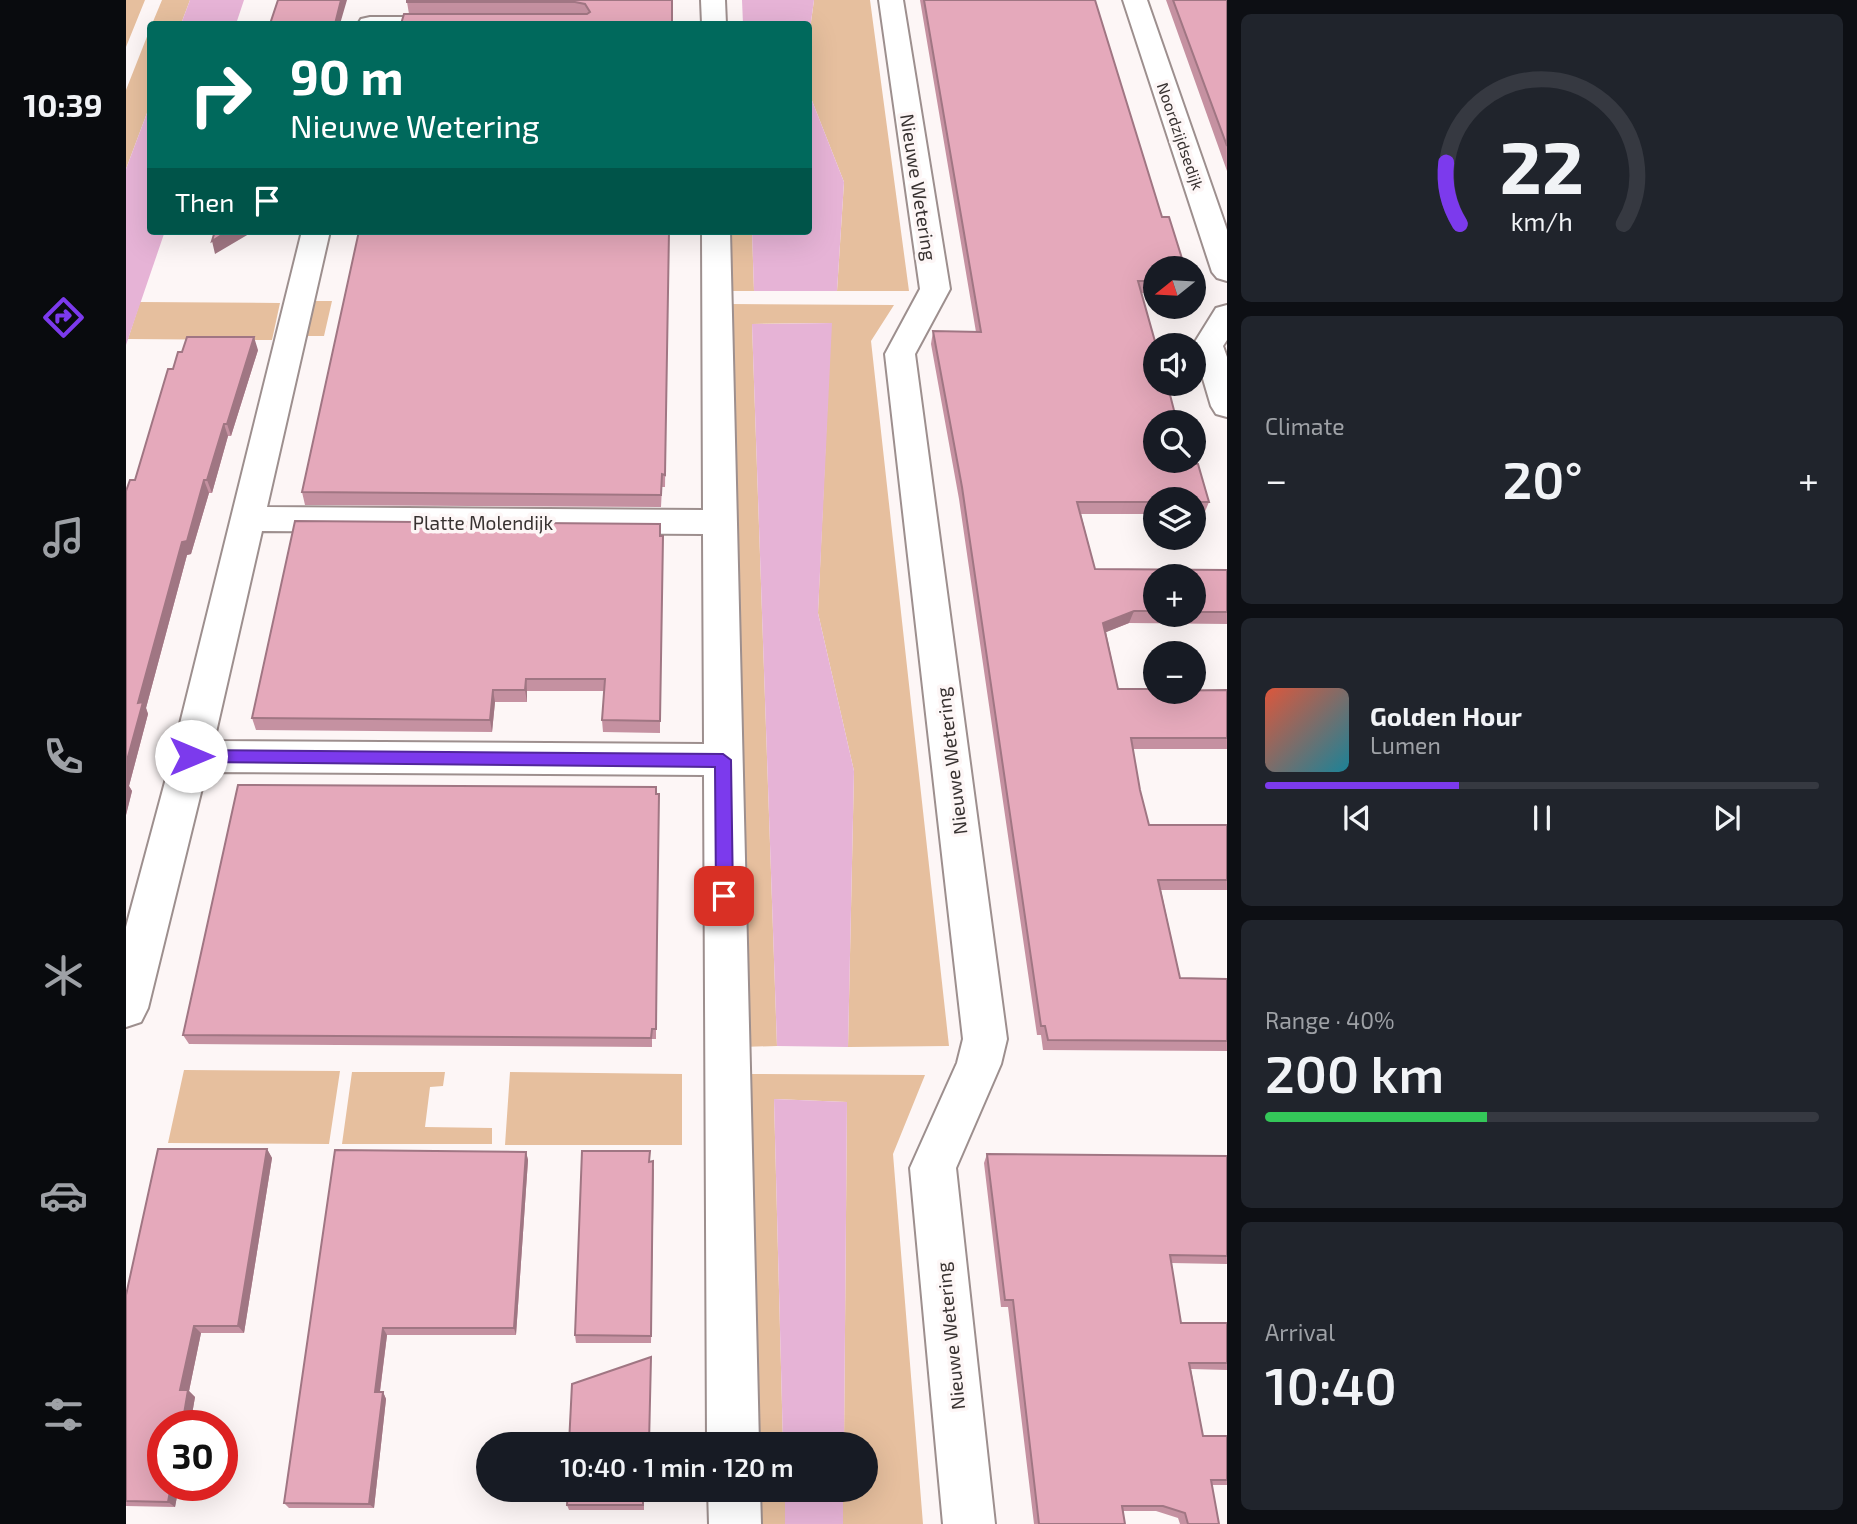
<!DOCTYPE html>
<html lang="en">
<head>
<meta charset="utf-8">
<style>
	body { margin:0; font-family:"Exo 2",sans-serif; background:#20242c; color:#f1f3f6; height:100vh; display:flex; flex-direction:column; font-size:26px; white-space:nowrap }
	* { box-sizing:border-box; margin:0 }
	p { font-size:23px; color:#9ea1a6 }
	.icon { flex:none; width:38px; height:38px; fill:none; stroke:currentColor; stroke-width:2; stroke-linecap:round; stroke-linejoin:round }
	.map { position:relative; flex:1; overflow:hidden }
	.panel { display:flex; flex-direction:column; gap:14px; padding:14px; background:#0d0f14; width:630px }
	.panel>* { flex:none }
	.guide { position:absolute; left:21px; top:21px; width:665px; height:214px; border-radius:7px; box-shadow:0 7px 28px #0002; background:#00695c; color:#fff; overflow:hidden }
	.needle { width:46px; rotate:252deg }
	.controls { position:absolute; left:1017px; top:256px; display:grid; gap:14px }
	.controls a { display:grid; place-items:center; width:63px; height:63px; border-radius:50%; background:#171b24; box-shadow:0 7px 28px #0002; font-size:35px }
	.speed { position:absolute; left:21px; top:1410px; display:flex; gap:14px; font-size:35px; font-weight:700; text-align:center }
	.speed>* { display:grid; place-content:center; width:91px; height:91px; border-radius:50%; background:#171b24; box-shadow:0 7px 28px #0002; line-height:1 }
	.speed .limit { border:10px solid #d22; background:#fff; color:#111 }
	.pin { position:absolute; display:grid; place-items:center; width:60px; height:60px; color:#fff; margin:-30px; border-radius:14px; box-shadow:0 4px 10px #0006 }
	.me { position:absolute; width:77px; margin:-38px; rotate:90deg; stroke-linejoin:round; filter:drop-shadow(0 0 5px #0008) }
	.turn { display:flex; align-items:center; gap:24px; height:147px; padding:0 28px; font-size:32px }
	.turn .icon { width:91px; height:91px; stroke-width:2.5 }
	.turn b { display:block; font-size:49px; line-height:60px }
	.then { display:flex; align-items:center; height:66px; padding:0 28px; background:#0003; gap:14px; font-size:26px }
	.big { font-size:52px; font-weight:600; line-height:1.1 }
	.panel .tile { flex:1; display:flex; flex-direction:column; justify-content:center; gap:10px; min-width:0; padding:0 24px; border-radius:10px; background:#20242c }
	.panel .dial { align-items:center; gap:0 }
	.dial svg { height:182px; overflow:visible; fill:none; stroke:#363941; stroke-width:7; stroke-linecap:round; text-anchor:middle }
	.dial text { fill:#f1f3f6; stroke:none }
	.song { display:flex; align-items:center; gap:21px }
	.cover { width:84px; height:84px; border-radius:10px; background:linear-gradient(135deg,hsl(10 70% 55%),hsl(190 70% 35%)) }
	.played { height:7px; border-radius:4px; background:linear-gradient(90deg,#7c3aed 35%,#363941 35%) }
	.keys { display:flex; justify-content:space-around; direction:ltr }
	.heat { display:flex; justify-content:space-between; align-items:center; font-size:38px; direction:ltr }
	.charge { height:10px; border-radius:5px; background:linear-gradient(90deg,#34c759 40%,#363941 0) }
	.trip { position:absolute; left:350px; top:1432px; width:402px; height:70px; border-radius:35px; background:#171b24; box-shadow:0 7px 28px #0002; font-weight:600; line-height:70px; text-align:center }
	main { display:flex; flex:1; min-height:0 }
	.menu { display:flex; flex-direction:column; width:126px; justify-content:space-around; align-items:center; background:#090b0e; color:#9ea1a6 }
	.menu .icon { width:49px; height:49px }
	.menu .on { color:#7c3aed }
	.menu b { font-size:32px; color:#f1f3f6 }
	.map>svg:first-child { display:block }
	.green { fill:#e6bf9e }
	.water { fill:#e6b3d6 }
	.lines { fill:none; stroke-linecap:round; stroke-linejoin:round }
	.minor-casing { stroke:#9d8f8e; stroke-width:4 }
	.minor { fill:#fff; fill-rule:evenodd }
	.wall { fill:#c591a1; fill-rule:evenodd }
	.shaded-wall { fill:#a07683 }
	.building { fill:#e5a9bb; stroke:#a07683; stroke-width:2 }
	.route { fill:#7c3aed; stroke:#51269a; stroke-width:2 }
	.labels { text-anchor:middle; dominant-baseline:central; stroke-width:7; stroke-linejoin:round; paint-order:stroke }
	.far-street-label { font-size:16px; fill:#383231; stroke:#fdf6f6 }
	.street-label { font-size:19px; fill:#383231; stroke:#fdf6f6 }
</style>
</head>
<body>
<main>
<nav class="menu">
<b>10:39</b>
<svg class="icon on" aria-label="directions" viewBox="0 0 24 24"><path d="M12 3l9 9-9 9-9-9zM9 14v-3h6M13 9l2 2-2 2"/></svg>
<svg class="icon" aria-label="music" viewBox="0 0 24 24"><path d="M9 18V5l10-2v13"/><circle cx="6" cy="18" r="3"/><circle cx="16" cy="16" r="3"/></svg>
<svg class="icon" aria-label="phone" viewBox="0 0 24 24"><path d="M5 4h4l2 5-3 2q2 4 5 5l2-3 5 2v4C11 20 4 13 5 4z"/></svg>
<svg class="icon" aria-label="climate" viewBox="0 0 24 24"><path d="M12 3v18M4 7l16 10M4 17L20 7"/></svg>
<svg class="icon" aria-label="car" viewBox="0 0 24 24"><path d="M5 17H2v-5l4-1 3-4h7l3 4 3 1v5h-3M9 17h6M6 11h13"/><circle cx="7" cy="17" r="2"/><circle cx="17" cy="17" r="2"/></svg>
<svg class="icon" aria-label="filters" viewBox="0 0 24 24"><path d="M4 7h16M4 17h16"/><circle cx="9" cy="7" r="2"/><circle cx="15" cy="17" r="2"/></svg>
</nav>
<div class="map">
<svg width="1101" height="1524" viewBox="0 0 1101 1524">
	<rect width="100%" height="100%" fill="#fdf6f6"/>
	<path class="green" d="M 0,0 L 19,0 L 0,47 Z
		M 36,0 L 64,0 L 55,24 L 26,24 Z
		M 688,0 L 744,0 L 783,291 L 711,291 L 718,182 L 683,93 L 683,37 Z
		M 24,29 L 24,105 L 0,169 L 0,90 Z
		M 599,231 L 626,231 L 628,291 L 600,291 Z
		M 183,301 L 206,301 L 198,336 L 175,336 Z
		M 14,302 L 154,303 L 146,340 L 2,339 Z
		M 603,304 L 768,305 L 745,341 L 823,1046 L 722,1047 L 728,771 L 692,613 L 705,323 L 626,324 L 651,1046 L 615,1047 Z
		M 58,1070 L 214,1071 L 203,1144 L 42,1143 Z
		M 226,1072 L 319,1072 L 317,1086 L 304,1087 L 299,1127 L 366,1128 L 366,1144 L 216,1144 Z
		M 384,1072 L 556,1074 L 556,1145 L 379,1145 Z
		M 618,1074 L 799,1075 L 767,1154 L 797,1524 L 717,1524 L 717,1489 L 740,1489 L 740,1444 L 718,1444 L 721,1102 L 648,1099 L 657,1444 L 626,1444 Z
		M 627,1489 L 659,1489 L 659,1524 L 627,1524 Z"/>
	<path class="water" d="M 64,0 L 118,0 L 110,24 L 55,24 Z
		M 616,0 L 688,0 L 683,36 L 682,24 L 617,24 Z
		M 683,93 L 718,182 L 711,291 L 628,291 L 626,231 L 682,231 Z
		M 24,105 L 24,231 L 39,231 L 0,345 L 0,169 Z
		M 706,323 L 692,613 L 728,771 L 722,1047 L 651,1046 L 626,324 Z
		M 648,1099 L 721,1102 L 718,1444 L 657,1444 Z
		M 659,1489 L 717,1489 L 717,1524 L 659,1524 Z"/>
	<g class="lines">
		<g class="minor-casing">
			<path id="minor" d="M 575,0 L 599,0 L 600,24 L 576,24 Z
				M 753,0 L 777,0 L 824,289 L 789,354 L 881,1039 L 875,1064 L 830,1168 L 869,1524 L 817,1524 L 784,1168 L 831,1063 L 837,1039 L 759,354 L 794,289 Z
				M 997,0 L 1021,0 L 1101,230 L 1101,281 L 1091,278 L 1086,272 Z
				M 244,17 L 329,17 L 338,19 L 341,24 L 232,24 L 235,19 Z
				M 176,231 L 204,231 L 141,507 L 577,510 L 576,231 L 604,231 L 633,1444 L 581,1444 L 578,775 L 80,772 L 22,1008 L 15,1022 L 0,1027 L 0,927 L 46,756 ZM 136,531 L 577,534 L 578,744 L 88,741 Z
				M 1101,305 L 1101,340 L 1097,346 L 1101,357 L 1101,417 L 1090,414 L 1085,406 L 1067,345 L 1090,308 Z
				M 582,1489 L 634,1489 L 635,1524 L 583,1524 Z"/>
		</g>
		<use href="#minor" class="minor"/>
	</g>
	<path class="wall" d="M 547,0 L 546,24 L 283,14 L 281,2 Z
		M 794,0 L 969,0 L 1029,268 L 1029,293 L 1015,293 L 1063,464 L 1083,502 L 1078,514 L 1068,514 L 1068,499 L 1029,499 L 1029,514 L 955,514 L 969,569 L 1101,570 L 1101,624 L 1003,623 L 980,632 L 992,689 L 1101,690 L 1101,749 L 1007,749 L 1014,790 L 1023,825 L 1101,825 L 1101,890 L 1035,890 L 1054,978 L 1101,979 L 1101,1051 L 917,1050 L 915,1035 L 911,1035 L 833,499 L 805,344 L 807,331 L 850,332 ZM 1029,576 L 1068,576 L 1068,614 L 1029,614 Z
		M 1040,0 L 1101,0 L 1101,171 Z
		M 543,231 L 539,487 L 536,487 L 535,507 L 179,505 L 176,492 Z
		M 132,350 L 105,436 L 102,436 L 86,493 L 83,493 L 65,554 L 61,555 L 20,708 L 22,714 L 3,786 L 6,791 L 0,815 L 1,491 L 9,480 L 47,369 Z
		M 534,524 L 534,733 L 477,732 L 476,720 L 478,691 L 401,691 L 401,702 L 369,702 L 366,732 L 130,730 L 126,718 Z
		M 530,787 L 530,1039 L 526,1039 L 526,1047 L 63,1044 L 57,1035 Z
		M 141,1149 L 146,1158 L 118,1333 L 75,1333 L 63,1391 L 69,1397 L 64,1426 L 37,1426 L 37,1486 L 53,1486 L 49,1507 L 0,1506 L 0,1295 Z
		M 209,1150 L 400,1152 L 402,1160 L 390,1335 L 261,1335 L 254,1392 L 257,1392 L 260,1399 L 248,1508 L 163,1508 L 158,1503 Z
		M 861,1154 L 1101,1156 L 1101,1264 L 1045,1263 L 1055,1323 L 1101,1323 L 1101,1370 L 1065,1369 L 1077,1436 L 1101,1436 L 1101,1485 L 1086,1485 L 1093,1524 L 1054,1524 L 1052,1518 L 1030,1511 L 997,1511 L 999,1524 L 908,1524 L 882,1307 L 875,1307 L 858,1163 Z
		M 524,1162 L 528,1170 L 525,1343 L 450,1343 L 449,1335 Z
		M 442,1489 L 523,1489 L 523,1497 L 518,1498 L 518,1510 L 443,1510 L 441,1505 Z"/>
	<path class="shaded-wall" d="M 215,0 L 221,0 L 214,24 L 209,24 Z
		M 102,231 L 128,231 L 89,254 L 86,241 Z
		M 128,337 L 132,350 L 105,436 L 101,424 Z
		M 98,424 L 102,436 L 86,493 L 81,480 Z
		M 78,480 L 83,493 L 65,554 L 61,555 L 20,708 L 22,714 L 3,786 L 6,791 L 0,815 L 0,764 L 12,703 L 56,542 Z
		M 1008,611 L 1003,623 L 973,635 L 977,623 Z
		M 400,679 L 401,691 L 401,702 L 399,690 Z
		M 367,690 L 369,702 L 366,732 L 364,720 Z
		M 141,1149 L 146,1158 L 118,1333 L 112,1326 Z
		M 400,1152 L 402,1160 L 390,1335 L 388,1328 Z
		M 68,1326 L 75,1333 L 63,1391 L 69,1397 L 64,1426 L 56,1426 L 54,1390 Z
		M 257,1328 L 261,1335 L 253,1398 L 249,1392 Z
		M 257,1392 L 260,1399 L 248,1508 L 243,1504 Z
		M 45,1486 L 53,1486 L 49,1507 L 42,1502 Z"/>
	<path class="building" d="M 152,0 L 215,0 L 209,24 L 144,24 Z
		M 281,0 L 546,0 L 546,24 L 275,24 L 278,14 L 461,14 L 464,12 L 459,4 L 449,2 L 281,2 Z
		M 798,0 L 969,0 L 1036,217 L 1043,217 L 1059,268 L 1029,268 L 1029,281 L 1012,281 L 1030,345 L 1029,383 L 1041,383 L 1051,422 L 1029,422 L 1029,460 L 1062,460 L 1063,464 L 1072,464 L 1083,502 L 1068,502 L 1068,499 L 1029,499 L 1029,502 L 951,502 L 969,569 L 1101,570 L 1101,612 L 1068,612 L 1068,576 L 1029,576 L 1029,611 L 1008,611 L 977,623 L 992,689 L 1029,689 L 1029,691 L 1101,690 L 1101,738 L 1005,738 L 1014,790 L 1023,825 L 1101,825 L 1101,880 L 1032,880 L 1054,978 L 1101,979 L 1101,1041 L 922,1040 L 919,1026 L 915,1026 L 836,487 L 807,331 L 855,332 Z
		M 1047,0 L 1101,0 L 1101,146 Z
		M 89,231 L 102,231 L 86,241 Z
		M 233,231 L 543,231 L 539,475 L 536,474 L 535,495 L 176,492 Z
		M 61,337 L 128,337 L 101,424 L 98,424 L 81,480 L 78,480 L 61,541 L 56,542 L 12,703 L 17,702 L 0,764 L 0,491 L 4,480 L 9,480 L 42,369 L 47,369 L 52,352 L 56,352 Z
		M 169,521 L 534,524 L 534,536 L 537,536 L 534,721 L 476,720 L 479,679 L 400,679 L 399,690 L 367,690 L 364,720 L 126,718 Z
		M 112,785 L 530,787 L 530,794 L 533,794 L 531,937 L 530,1029 L 526,1029 L 525,1038 L 57,1035 Z
		M 32,1149 L 141,1149 L 112,1326 L 68,1326 L 54,1390 L 62,1390 L 56,1426 L 37,1426 L 37,1486 L 45,1486 L 42,1502 L 0,1501 L 0,1295 Z
		M 209,1150 L 400,1152 L 388,1328 L 257,1328 L 249,1392 L 257,1392 L 243,1504 L 158,1503 Z
		M 456,1151 L 524,1151 L 523,1162 L 527,1161 L 525,1336 L 449,1335 Z
		M 861,1154 L 1101,1156 L 1101,1256 L 1044,1255 L 1055,1323 L 1101,1323 L 1101,1363 L 1063,1363 L 1077,1436 L 1101,1436 L 1101,1480 L 1085,1480 L 1093,1524 L 1062,1524 L 1059,1513 L 1037,1506 L 996,1506 L 999,1524 L 913,1524 L 887,1300 L 879,1300 Z
		M 525,1357 L 523,1444 L 443,1444 L 446,1384 Z
		M 442,1489 L 522,1489 L 522,1492 L 517,1492 L 517,1505 L 441,1505 Z"/>
	<path class="route" d="M 65,750 L 597,754 L 605,760 L 607,896 L 604,901 L 598,903 L 593,901 L 590,896 L 589,767 L 65,762 L 57,756 Z"/>
	<g class="labels">
		<g class="far-street-label">
			<text transform="translate(1055 136) rotate(71)">Noordzijdsedijk</text>
		</g>
		<g class="street-label">
			<text transform="translate(793 187) rotate(81)">Nieuwe Wetering</text>
			<text x="357" y="522">Platte Molendijk</text>
			<text transform="translate(825 761) rotate(-97)">Nieuwe Wetering</text>
			<text transform="translate(824 1336) rotate(-96)">Nieuwe Wetering</text>
		</g>
	</g>
</svg>
<div class="controls">
<a><svg class="needle" viewBox="-14 -14 28 28"><path d="M0-13l5 13h-10z" fill="#e53935"/><path d="M0 13l5-13h-10z" fill="#9ea1a6"/></svg></a>
<a><svg class="icon" aria-label="sound" viewBox="0 0 24 24"><path d="M4 9h4l5-4v14l-5-4H4zM17 9q2 3 0 6"/></svg></a>
<a><svg class="icon" aria-label="search" viewBox="0 0 24 24"><circle cx="10" cy="10" r="6"/><path d="M15 15l6 6"/></svg></a>
<a><svg class="icon" aria-label="layers" viewBox="0 0 24 24"><path d="M12 4l9 5-9 5-9-5zM3 14l9 5 9-5"/></svg></a>
<a>+</a>
<a>−</a>
</div>
<div class="speed"><div class="limit">30</div></div>
<div class="pin" style="left:598px;top:896px;background:#d93025"><svg class="icon" aria-label="arrive" viewBox="0 0 24 24"><path d="M6 21V4h12l-3 4 3 4H6"/></svg></div>
<svg class="me" style="left:65px;top:756px" viewBox="-20 -20 40 40"><circle r="19" fill="#fff"/><path d="M0-13L10 11 0 6-10 11z" fill="#7c3aed"/></svg>
<div class="trip">10:40 · 1 min · 120 m</div>
<div class="guide">
<div class="turn"><svg class="icon" aria-label="right" viewBox="0 0 24 24"><path d="M7 20v-9h11M14 6l5 5-5 5"/></svg><div><b>90 m</b>Nieuwe Wetering</div></div>
<div class="then">Then<svg class="icon" aria-label="arrive" viewBox="0 0 24 24"><path d="M6 21V4h12l-3 4 3 4H6"/></svg></div>
</div>
</div>
<section class="panel">
<div class="tile dial"><svg viewBox="0 0 100 80">
<path d="M14 69A42 42 0 1 1 86 69"/>
<path d="M14 69A42 42 0 0 1 8 42" stroke="#7c3aed"/>
<text x="50" y="56" font-size="32" font-weight="700">22</text>
<text x="50" y="72" font-size="11">km/h</text>
</svg></div>
<div class="tile"><p>Climate</p>
<div class="heat"><a>−</a><b class="big">20°</b><a>+</a></div>
</div>
<div class="tile">
<div class="song"><i class="cover"></i><div><b>Golden Hour</b><p>Lumen</p></div></div>
<div class="played"></div>
<div class="keys"><svg class="icon" aria-label="previous" viewBox="0 0 24 24"><path d="M18 5L8 12l10 7zM5 5v14"/></svg><svg class="icon" aria-label="pause" viewBox="0 0 24 24"><path d="M8 5v14M16 5v14"/></svg><svg class="icon" aria-label="next" viewBox="0 0 24 24"><path d="M6 5l10 7-10 7zM19 5v14"/></svg></div>
</div>
<div class="tile"><p>Range · 40%</p><b class="big">200 km</b><div class="charge"></div></div>
<div class="tile"><p>Arrival</p><b class="big">10:40</b></div>
</section>
</main>
</body>
</html>
